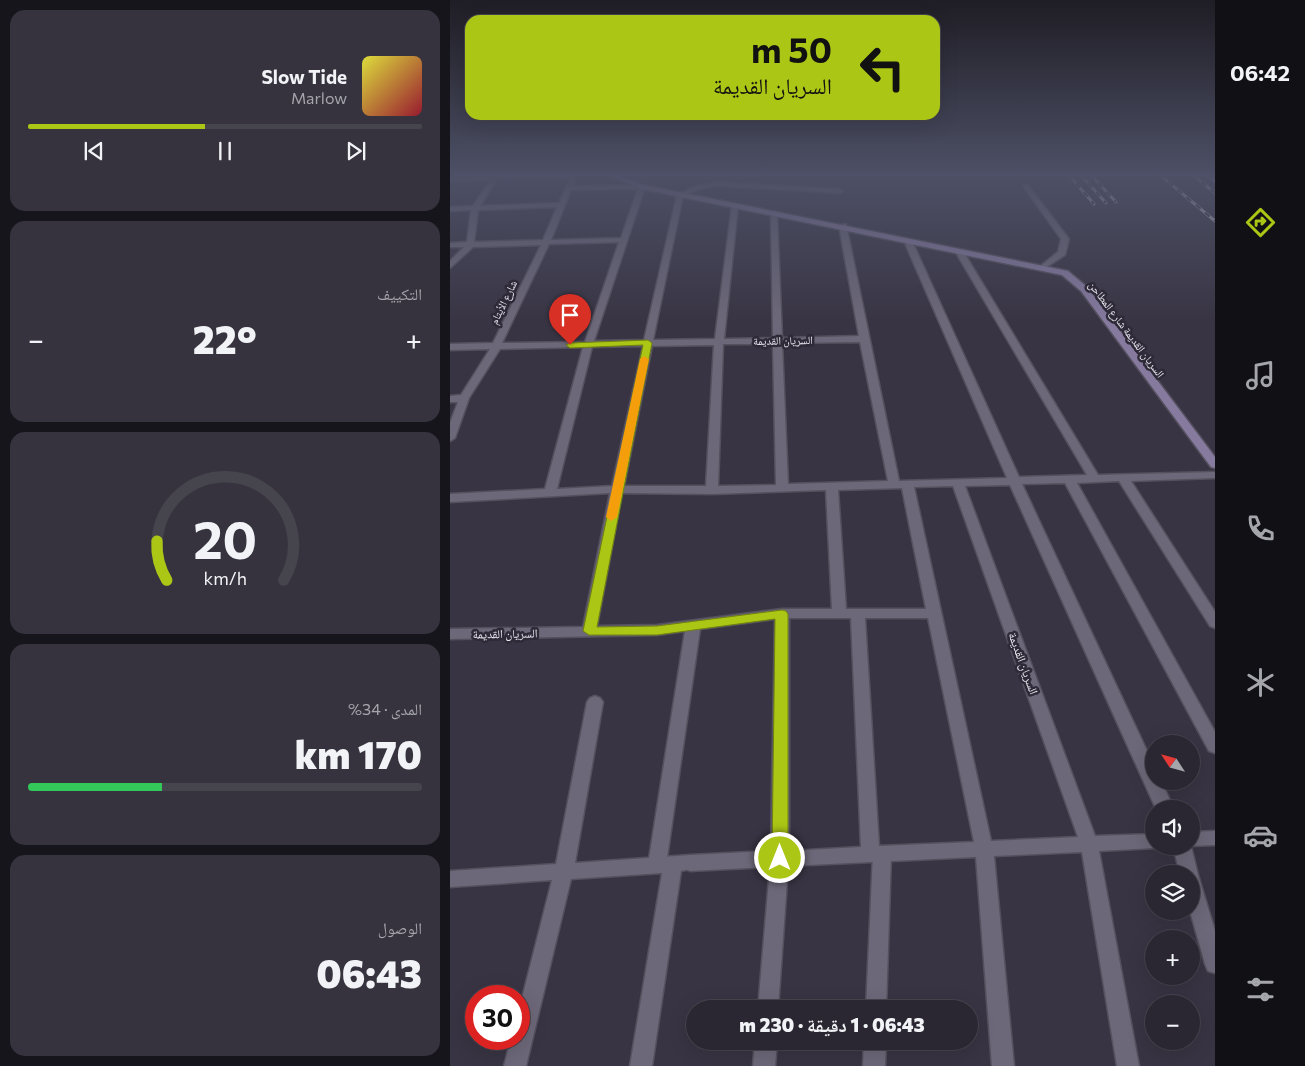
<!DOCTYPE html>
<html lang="ar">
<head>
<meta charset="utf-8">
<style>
	body { margin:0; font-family:Commissioner,"Noto Naskh Arabic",sans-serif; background:#36333e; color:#f1f3f6; direction:rtl; height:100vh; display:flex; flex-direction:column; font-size:19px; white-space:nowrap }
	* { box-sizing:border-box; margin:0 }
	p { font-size:16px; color:#a5a5ac }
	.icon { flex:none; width:28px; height:28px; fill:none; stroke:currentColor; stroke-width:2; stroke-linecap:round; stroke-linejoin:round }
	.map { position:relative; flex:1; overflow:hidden; direction:ltr }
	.sheet { display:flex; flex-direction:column; gap:10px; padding:10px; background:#17151c; width:450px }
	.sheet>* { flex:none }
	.guide { position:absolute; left:15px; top:15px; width:475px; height:105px; border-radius:15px; box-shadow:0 5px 20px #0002,0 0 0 1px #46444d; direction:rtl; background:#abc615; color:#111; overflow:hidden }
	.needle { width:32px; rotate:306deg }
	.tools { position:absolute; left:695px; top:735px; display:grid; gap:10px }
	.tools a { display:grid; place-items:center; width:55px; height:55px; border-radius:50%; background:#2a2732; box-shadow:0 5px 20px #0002,0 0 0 1px #46444d; font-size:25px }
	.speed { position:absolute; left:15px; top:985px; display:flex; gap:10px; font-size:25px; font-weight:700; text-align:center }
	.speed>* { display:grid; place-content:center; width:65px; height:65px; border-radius:50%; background:#2a2732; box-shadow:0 5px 20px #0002,0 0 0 1px #46444d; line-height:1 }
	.speed .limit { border:8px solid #d22; background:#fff; color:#111 }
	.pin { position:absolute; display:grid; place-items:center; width:42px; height:42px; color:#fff; margin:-51px -21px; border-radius:50% 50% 50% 0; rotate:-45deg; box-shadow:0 0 5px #0007 }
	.pin .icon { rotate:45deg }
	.me { position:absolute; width:55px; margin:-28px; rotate:0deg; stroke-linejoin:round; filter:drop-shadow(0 0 4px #0008) }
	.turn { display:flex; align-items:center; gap:18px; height:105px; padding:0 25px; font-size:22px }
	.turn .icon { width:65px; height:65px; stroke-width:2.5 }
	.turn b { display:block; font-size:35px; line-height:42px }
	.big { font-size:38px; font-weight:800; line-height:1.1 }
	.sheet .card { flex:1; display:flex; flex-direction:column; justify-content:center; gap:8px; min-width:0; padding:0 18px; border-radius:15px; background:#36333e }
	.sheet .dial { align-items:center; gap:0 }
	.dial svg { height:130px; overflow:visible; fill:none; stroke:#46444d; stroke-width:7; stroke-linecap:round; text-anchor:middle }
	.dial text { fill:#f1f3f6; stroke:none }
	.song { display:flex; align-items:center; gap:15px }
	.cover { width:60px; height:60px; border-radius:8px; background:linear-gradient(135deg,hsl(60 70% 55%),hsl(350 70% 35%)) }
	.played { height:5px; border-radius:2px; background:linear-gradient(90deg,#abc615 45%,#46444d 45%) }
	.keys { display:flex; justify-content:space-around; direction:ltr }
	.heat { display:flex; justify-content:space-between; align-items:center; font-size:28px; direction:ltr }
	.charge { height:8px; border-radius:4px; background:linear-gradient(90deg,#34c759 34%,#46444d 0) }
	.trip { position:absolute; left:236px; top:1000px; width:292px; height:50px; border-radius:25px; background:#2a2732; box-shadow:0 5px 20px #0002,0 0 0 1px #46444d; font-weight:800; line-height:50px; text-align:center; direction:rtl }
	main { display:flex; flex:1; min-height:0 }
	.dock { display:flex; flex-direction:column; width:90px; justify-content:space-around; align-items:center; background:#111014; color:#a5a5ac }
	.dock .icon { width:35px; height:35px }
	.dock .selected { color:#abc615 }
	.dock b { font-size:22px; color:#f1f3f6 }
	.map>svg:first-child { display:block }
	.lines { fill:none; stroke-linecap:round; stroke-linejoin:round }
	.lane-casing { stroke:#54505d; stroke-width:3 }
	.street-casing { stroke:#54505d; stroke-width:3 }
	.secondary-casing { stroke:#54505d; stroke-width:3 }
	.lane { fill:#6d6879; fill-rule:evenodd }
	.street { fill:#6d6879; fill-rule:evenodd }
	.secondary { fill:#867a9f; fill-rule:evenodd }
	.rail-casing { stroke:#bdbac5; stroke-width:3 }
	.rail { stroke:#2e2a38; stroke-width:2; stroke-dasharray:6; stroke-linecap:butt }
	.route { fill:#abc615; stroke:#6f810e }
	.slow { fill:#f59e0b }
	.labels { text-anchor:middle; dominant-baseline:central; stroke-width:5; stroke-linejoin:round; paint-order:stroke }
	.far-street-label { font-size:11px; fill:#e9e7f0; stroke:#2e2a38 }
	.street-label { font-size:12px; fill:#e9e7f0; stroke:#2e2a38 }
</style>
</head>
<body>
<main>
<nav class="dock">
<b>06:42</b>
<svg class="icon selected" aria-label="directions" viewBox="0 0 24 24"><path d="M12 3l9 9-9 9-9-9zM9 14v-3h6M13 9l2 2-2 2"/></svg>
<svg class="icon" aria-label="music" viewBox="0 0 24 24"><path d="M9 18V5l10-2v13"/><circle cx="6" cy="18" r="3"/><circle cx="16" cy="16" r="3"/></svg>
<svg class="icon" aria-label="phone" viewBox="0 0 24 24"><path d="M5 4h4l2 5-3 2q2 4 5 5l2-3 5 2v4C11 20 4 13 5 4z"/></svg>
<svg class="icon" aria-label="climate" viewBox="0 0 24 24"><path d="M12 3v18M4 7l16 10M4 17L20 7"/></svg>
<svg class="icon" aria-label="car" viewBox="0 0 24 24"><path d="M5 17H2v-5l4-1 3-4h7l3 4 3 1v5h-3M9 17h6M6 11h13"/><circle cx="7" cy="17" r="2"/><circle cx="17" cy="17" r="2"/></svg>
<svg class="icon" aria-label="filters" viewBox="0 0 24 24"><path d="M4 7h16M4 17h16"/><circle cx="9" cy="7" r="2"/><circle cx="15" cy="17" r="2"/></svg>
</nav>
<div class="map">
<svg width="765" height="1066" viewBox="0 0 765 1066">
	<rect width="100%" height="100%" fill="#383443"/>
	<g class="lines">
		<g class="lane-casing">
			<path id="lane" d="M 267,182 L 390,189 L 393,191 L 390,193 L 267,186 L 250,189 L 230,197 L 227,195 L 246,186 Z
				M 573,184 L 577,184 L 619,239 L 615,255 L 592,270 L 588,268 L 608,252 L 611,239 L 573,186 Z
				M 145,696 L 150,698 L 153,702 L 125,863 L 240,855 L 246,858 L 249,863 L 246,868 L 231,871 L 202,1066 L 180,1066 L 212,873 L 121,879 L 76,1066 L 54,1066 L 61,1039 L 69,1039 L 69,1010 L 102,880 L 0,887 L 0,871 L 106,864 L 137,702 L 140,698 Z
				M 432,846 L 438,849 L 441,854 L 436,1009 L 416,1009 L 423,854 L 426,849 Z
				M 414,1041 L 436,1041 L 435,1066 L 413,1066 Z"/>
		</g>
		<g class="street-casing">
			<path id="street" d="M 44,174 L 50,174 L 49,175 L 128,174 L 123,186 L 192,185 L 195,187 L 144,341 L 194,340 L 227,195 L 230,193 L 233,195 L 203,340 L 265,339 L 282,205 L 285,203 L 288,205 L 274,339 L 323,338 L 321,213 L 324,211 L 327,213 L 332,338 L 409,336 L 389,226 L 396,224 L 449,481 L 557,478 L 454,241 L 458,239 L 462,241 L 569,477 L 637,475 L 505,251 L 506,249 L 513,251 L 648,475 L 765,472 L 765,478 L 681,481 L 765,612 L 765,628 L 760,626 L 669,481 L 627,483 L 765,732 L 765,753 L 759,751 L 615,483 L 572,484 L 704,766 L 704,781 L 711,781 L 724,809 L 706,809 L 560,485 L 515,486 L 645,836 L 704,834 L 704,846 L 710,846 L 704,848 L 649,851 L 689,1066 L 667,1066 L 632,852 L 544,856 L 564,1066 L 542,1066 L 526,857 L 338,866 L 328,1009 L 308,1009 L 320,867 L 240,871 L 234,868 L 231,863 L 234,858 L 240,855 L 321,851 L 325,619 L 250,629 L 216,865 L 213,871 L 207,873 L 201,871 L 198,865 L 235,631 L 207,635 L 0,639 L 0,629 L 133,627 L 160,493 L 0,502 L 0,494 L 95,489 L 133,347 L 50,349 L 19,398 L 5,438 L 0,441 L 0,423 L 8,402 L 0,402 L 0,396 L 11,395 L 40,349 L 0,350 L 0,344 L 43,343 L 91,245 L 23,247 L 0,268 L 0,261 L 14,247 L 0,247 L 0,243 L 17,242 L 21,210 L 0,211 L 0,207 L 23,206 L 40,180 L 0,181 L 0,177 L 43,176 ZM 121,177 L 109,203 L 30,206 L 47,179 ZM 188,189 L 171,238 L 101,240 L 121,190 ZM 107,207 L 93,240 L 24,242 L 28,210 ZM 169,242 L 135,342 L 52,343 L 99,244 ZM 410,342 L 438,481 L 338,484 L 332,343 ZM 273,344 L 323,344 L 326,485 L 268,486 ZM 264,345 L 256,486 L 174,486 L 202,346 ZM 193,346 L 162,486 L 107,489 L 142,347 ZM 503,486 L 628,837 L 541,841 L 464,487 ZM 452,488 L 476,609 L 396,609 L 388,490 ZM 376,490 L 382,609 L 332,609 L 207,625 L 147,626 L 172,493 L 262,494 ZM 339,618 L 401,618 L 411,847 L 339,851 ZM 415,618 L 478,618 L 524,842 L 429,846 Z
				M 765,831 L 765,845 L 741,846 L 748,875 L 765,931 L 765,973 L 758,971 L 755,964 L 740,911 L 741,874 L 730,874 L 723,846 L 741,846 L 741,832 Z
				M 305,1041 L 327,1041 L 325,1066 L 303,1066 Z"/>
		</g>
		<g class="secondary-casing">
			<path id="secondary" d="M 154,174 L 162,174 L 194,185 L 618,271 L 637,287 L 765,457 L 765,468 L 761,467 L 631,291 L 612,275 L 192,189 Z"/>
		</g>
		<use href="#lane" class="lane"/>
		<use href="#street" class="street"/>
		<use href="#secondary" class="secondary"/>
		<g class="rail-casing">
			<path id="rail" d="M 618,174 L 644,204
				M 630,174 L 656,203
				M 640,174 L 666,202
				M 709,174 L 765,221
				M 742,174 L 765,193
				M 756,174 L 765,181"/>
		</g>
		<use href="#rail" class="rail"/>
	</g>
	<linearGradient id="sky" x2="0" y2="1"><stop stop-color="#1f1d25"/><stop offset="0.54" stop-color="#4d5066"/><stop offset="1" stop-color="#4d5066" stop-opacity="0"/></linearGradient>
	<rect width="765" height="323" fill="url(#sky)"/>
	<path class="route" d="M 198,340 L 202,343 L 147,627 L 207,626 L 332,610 L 336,611 L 338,614 L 338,858 L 336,863 L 330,865 L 324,863 L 322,858 L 325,619 L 207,635 L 139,635 L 133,631 L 193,345 L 120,348 L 116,345 L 120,343 Z"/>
	<path class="slow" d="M 194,356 L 199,359 L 167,517 L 161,521 L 156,517 L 190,359 Z"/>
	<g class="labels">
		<g class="far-street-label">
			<text transform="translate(53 302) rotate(-64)">شارع الأيتام</text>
			<text transform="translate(677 329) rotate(53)">السريان القديمة شارع المطاحن</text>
			<text transform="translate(333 340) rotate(-1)">السريان القديمة</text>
		</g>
		<g class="street-label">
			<text transform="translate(55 633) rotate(-1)">السريان القديمة</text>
			<text transform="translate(574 663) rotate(70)">السريان القديمة</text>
		</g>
	</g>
</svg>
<div class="tools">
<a><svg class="needle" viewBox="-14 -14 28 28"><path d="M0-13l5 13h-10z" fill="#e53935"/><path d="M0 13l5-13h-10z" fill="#a5a5ac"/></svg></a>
<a><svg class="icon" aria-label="sound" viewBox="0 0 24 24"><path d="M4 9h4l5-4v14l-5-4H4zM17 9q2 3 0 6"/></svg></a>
<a><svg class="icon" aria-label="layers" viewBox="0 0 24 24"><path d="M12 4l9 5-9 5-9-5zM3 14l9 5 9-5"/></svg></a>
<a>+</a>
<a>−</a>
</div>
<div class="speed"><div class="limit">30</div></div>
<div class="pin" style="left:120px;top:345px;background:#d93025"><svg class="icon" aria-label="arrive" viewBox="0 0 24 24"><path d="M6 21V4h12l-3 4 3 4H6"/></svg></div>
<svg class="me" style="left:330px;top:858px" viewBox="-20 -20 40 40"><circle r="17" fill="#abc615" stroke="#fff" stroke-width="3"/><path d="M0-11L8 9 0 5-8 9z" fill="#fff"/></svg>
<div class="trip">06:43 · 1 دقيقة · 230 m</div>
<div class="guide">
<div class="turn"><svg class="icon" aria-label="left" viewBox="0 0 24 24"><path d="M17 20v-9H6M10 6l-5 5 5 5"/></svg><div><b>50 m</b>السريان القديمة</div></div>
</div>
</div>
<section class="sheet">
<div class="card">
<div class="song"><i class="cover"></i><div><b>Slow Tide</b><p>Marlow</p></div></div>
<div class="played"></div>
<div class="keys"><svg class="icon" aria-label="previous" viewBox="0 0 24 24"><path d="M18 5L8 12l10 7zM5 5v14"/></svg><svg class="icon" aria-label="pause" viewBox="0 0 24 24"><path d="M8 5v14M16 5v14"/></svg><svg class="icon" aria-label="next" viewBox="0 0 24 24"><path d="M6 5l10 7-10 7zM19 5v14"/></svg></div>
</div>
<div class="card"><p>التكييف</p>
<div class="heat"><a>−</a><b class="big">22°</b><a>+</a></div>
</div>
<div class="card dial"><svg viewBox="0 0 100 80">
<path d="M14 69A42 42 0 1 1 86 69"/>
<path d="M14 69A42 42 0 0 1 8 45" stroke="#abc615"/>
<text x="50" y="56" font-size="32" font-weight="700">20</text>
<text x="50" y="72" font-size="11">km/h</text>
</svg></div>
<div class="card"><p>المدى · 34%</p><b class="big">170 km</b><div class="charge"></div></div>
<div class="card"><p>الوصول</p><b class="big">06:43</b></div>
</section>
</main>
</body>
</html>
